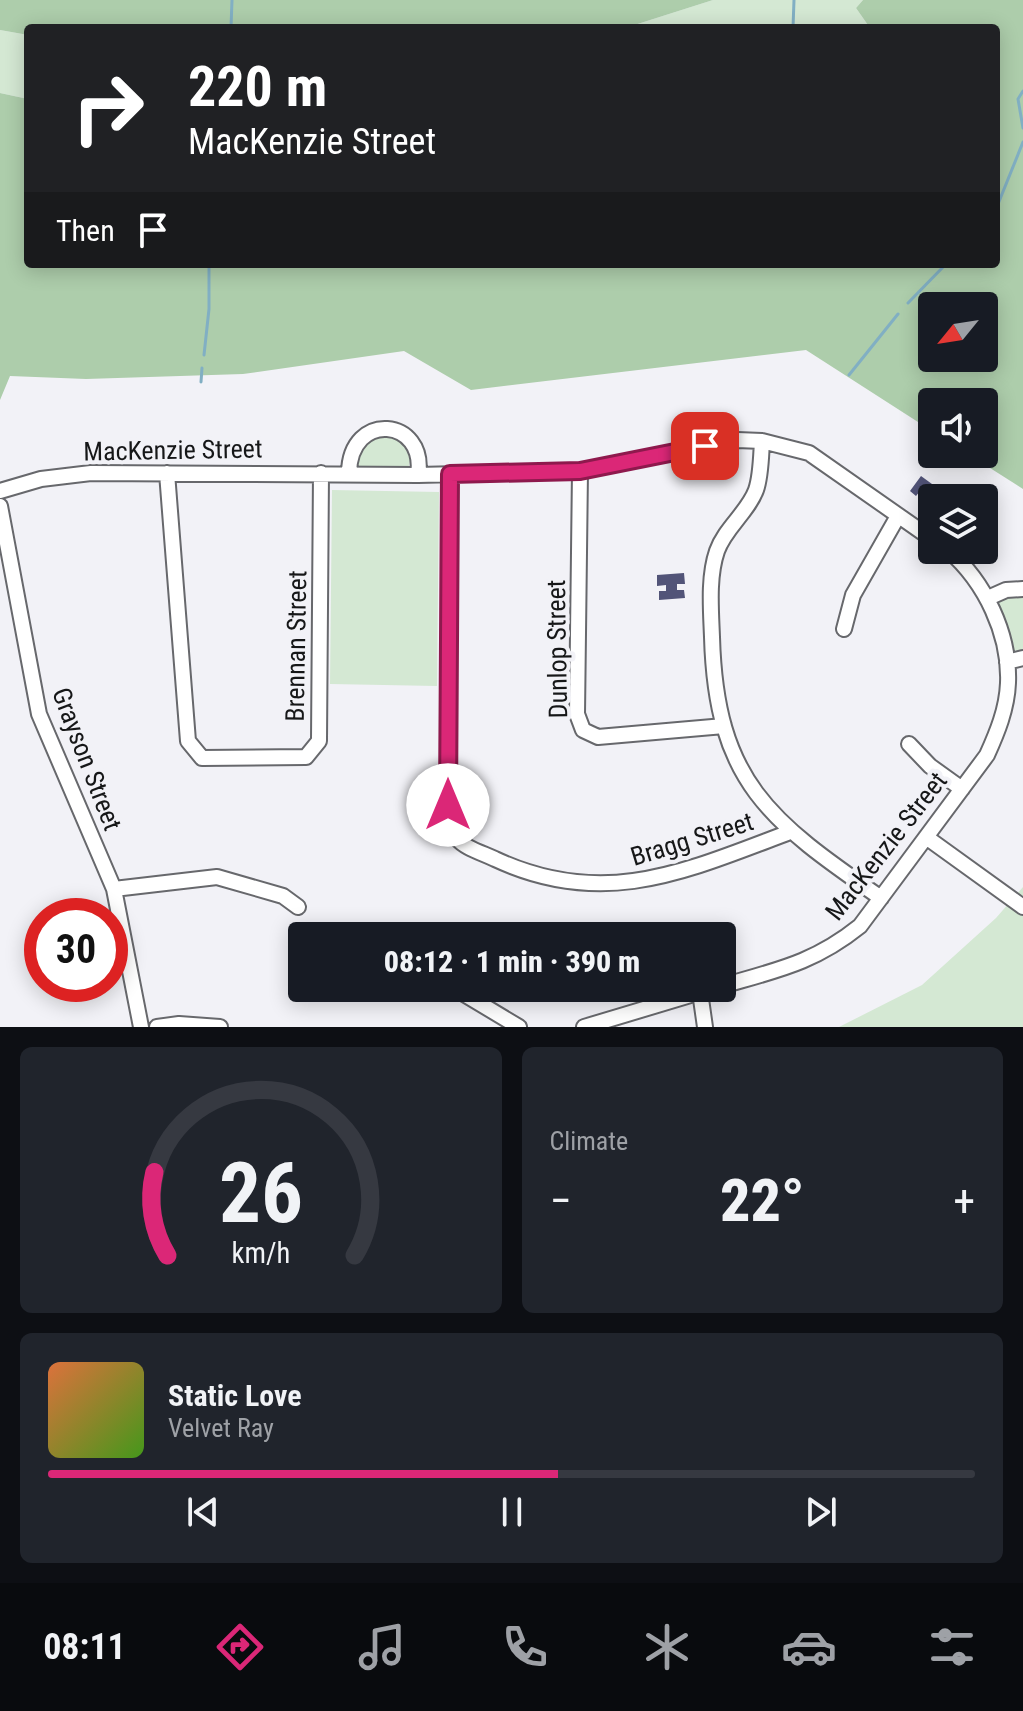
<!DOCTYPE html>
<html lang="en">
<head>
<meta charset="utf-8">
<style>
	body { margin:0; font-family:"Roboto Condensed",sans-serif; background:#20242c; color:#f1f3f6; height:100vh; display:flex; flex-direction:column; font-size:30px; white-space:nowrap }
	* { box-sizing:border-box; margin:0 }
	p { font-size:26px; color:#9ea1a6 }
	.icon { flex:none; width:44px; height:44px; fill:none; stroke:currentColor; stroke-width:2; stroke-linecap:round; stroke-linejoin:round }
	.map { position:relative; height:1027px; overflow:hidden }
	.panel { display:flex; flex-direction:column; gap:20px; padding:20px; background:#0d0f14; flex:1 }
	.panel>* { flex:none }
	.top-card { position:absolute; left:24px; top:24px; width:976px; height:244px; border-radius:8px; box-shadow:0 4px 20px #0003; background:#202124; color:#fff; overflow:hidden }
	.needle { width:52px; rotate:240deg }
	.buttons { position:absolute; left:918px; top:292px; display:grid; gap:16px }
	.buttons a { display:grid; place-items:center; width:80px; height:80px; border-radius:8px; background:#171b24; box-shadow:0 4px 20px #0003; font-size:40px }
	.speed { position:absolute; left:24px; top:898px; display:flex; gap:16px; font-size:40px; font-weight:700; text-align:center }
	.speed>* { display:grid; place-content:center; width:104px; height:104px; border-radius:50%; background:#171b24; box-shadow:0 4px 20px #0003; line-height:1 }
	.speed .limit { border:12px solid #d22; background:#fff; color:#111 }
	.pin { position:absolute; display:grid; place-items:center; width:68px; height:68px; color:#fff; margin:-34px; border-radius:16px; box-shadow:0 4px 12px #0006 }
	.me { position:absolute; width:88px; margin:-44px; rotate:0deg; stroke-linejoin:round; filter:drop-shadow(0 0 6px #0008) }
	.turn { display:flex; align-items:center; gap:28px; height:168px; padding:0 32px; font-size:36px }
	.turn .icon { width:104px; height:104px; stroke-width:2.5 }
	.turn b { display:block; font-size:56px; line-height:68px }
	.then { display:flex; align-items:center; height:76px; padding:0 32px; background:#0003; gap:16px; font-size:30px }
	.big { font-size:60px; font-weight:800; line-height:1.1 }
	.panel .widget { flex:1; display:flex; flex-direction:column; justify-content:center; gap:12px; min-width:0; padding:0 28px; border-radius:12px; background:#20242c }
	.panel .dial { align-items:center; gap:0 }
	.dial svg { height:208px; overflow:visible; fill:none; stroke:#363941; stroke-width:7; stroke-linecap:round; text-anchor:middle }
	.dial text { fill:#f1f3f6; stroke:none }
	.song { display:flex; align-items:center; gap:24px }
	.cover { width:96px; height:96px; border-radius:12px; background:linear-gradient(135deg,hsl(20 70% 55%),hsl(100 70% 35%)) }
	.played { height:8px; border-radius:4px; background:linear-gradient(90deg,#db2777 55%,#363941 55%) }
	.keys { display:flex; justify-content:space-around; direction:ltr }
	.heat { display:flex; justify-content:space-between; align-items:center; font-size:44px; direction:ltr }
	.panel .tiles { flex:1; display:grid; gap:20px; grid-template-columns:1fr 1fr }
	.widget:last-child { grid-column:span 2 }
	.trip { position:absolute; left:288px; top:922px; width:448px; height:80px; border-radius:8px; background:#171b24; box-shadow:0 4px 20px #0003; font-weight:800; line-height:80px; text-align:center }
	.dock { display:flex; height:128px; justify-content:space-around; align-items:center; background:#090b0e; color:#9ea1a6 }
	.dock .icon { width:56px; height:56px }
	.dock .current { color:#db2777 }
	.dock b { font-size:36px; color:#f1f3f6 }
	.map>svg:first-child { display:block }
	.green { fill:#d4e8d3 }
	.forest { fill:#adcdab; fill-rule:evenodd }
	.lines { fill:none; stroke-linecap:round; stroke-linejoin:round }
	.stream { stroke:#81afc3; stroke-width:3 }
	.building { fill:#525478 }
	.minor-casing { stroke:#67686c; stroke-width:18 }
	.minor { stroke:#fff; stroke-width:14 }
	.route-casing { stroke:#8e194d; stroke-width:20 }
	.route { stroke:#db2777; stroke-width:14 }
	.labels { text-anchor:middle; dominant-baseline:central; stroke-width:8; stroke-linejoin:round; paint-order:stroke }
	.street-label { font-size:26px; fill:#161718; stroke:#f2f2f7 }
</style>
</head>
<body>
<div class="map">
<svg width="1023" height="1027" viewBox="0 0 1023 1027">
	<rect width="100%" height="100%" fill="#f2f2f7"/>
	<path class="green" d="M 713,0 L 863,0 L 856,8 L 870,28 L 625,28 Z
		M 0,30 L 28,35 L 28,99 L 0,93 Z
		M 380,433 L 403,441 L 412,453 L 408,469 L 359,468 L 356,450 Z
		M 332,490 L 439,492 L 437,686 L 330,684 Z
		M 1013,594 L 1023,598 L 1023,653 L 1011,649 L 998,608 L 999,600 Z
		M 1023,887 L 1023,1027 L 839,1027 L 922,985 L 996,918 Z"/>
	<path class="forest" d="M 0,0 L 713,0 L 625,28 L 28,28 L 28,35 L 0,30 Z
		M 863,0 L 1023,0 L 1023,489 L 968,454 L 984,454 L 984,402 L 932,402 L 932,431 L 806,350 L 471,390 L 404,351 L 243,374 L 86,379 L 10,376 L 0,400 L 0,93 L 28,99 L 28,264 L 996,264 L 996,28 L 870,28 L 856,8 ZM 932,306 L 984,306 L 984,358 L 932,358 Z"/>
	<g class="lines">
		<path class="stream" d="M 231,28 L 232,0
			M 793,28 L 794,0
			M 1023,91 L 1018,99 L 1023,128
			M 996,209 L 1023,142
			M 908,303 L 946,264
			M 204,355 L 209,309 L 209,264
			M 849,375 L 898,314
			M 201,382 L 202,368"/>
	</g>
	<path class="building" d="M 921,476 L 943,492 L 938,498 L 932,500 L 920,491 L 916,496 L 910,491 Z
		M 684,573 L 685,584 L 677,584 L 677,590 L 684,590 L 685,598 L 659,600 L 659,591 L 666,591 L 666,585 L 657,586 L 657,575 Z"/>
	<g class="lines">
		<g class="minor-casing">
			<path id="minor" d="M 762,441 C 761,456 761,476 756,490 C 748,512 725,528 717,551 C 708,577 711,610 712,637 C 716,782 770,821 881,898
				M 580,471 L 577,714 L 583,730 L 598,737 L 724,726
				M 167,473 L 188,741 L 202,758 L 306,757 L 319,741 L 321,473
				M 349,473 C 350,410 427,418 418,475
				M 450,474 L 448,805 C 450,844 461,844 495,859 C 604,910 686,871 790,832
				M 0,491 L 41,479 L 91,473 L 418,475 L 580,471 L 737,440 L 762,441 L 809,453 L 932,539
				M 0,506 L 39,714 L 114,889 L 141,1027
				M 988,598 L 1006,590 L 1023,589
				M 844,629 L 853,595 L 898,516
				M 1007,662 L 1023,658
				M 909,744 L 930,766 L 962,789
				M 926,837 L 1023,907
				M 114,889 L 217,877 L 283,896 L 298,907
				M 722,986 C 777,970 814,963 860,926 L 987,755 C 997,733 1007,709 1008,683 C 1010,634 985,582 948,550
				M 454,988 L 519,1027
				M 700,992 L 705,1027
				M 157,1027 L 179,1024 L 220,1027
				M 584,1027 L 714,988"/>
		</g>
		<use href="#minor" class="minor"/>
	</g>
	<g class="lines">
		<g class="route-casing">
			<path id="route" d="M 448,805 L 450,474 L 580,471 L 705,446"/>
		</g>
		<use href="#route" class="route"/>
	</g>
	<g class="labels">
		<g class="street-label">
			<text transform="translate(173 450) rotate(-1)">MacKenzie Street</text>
			<text transform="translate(296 646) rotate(-89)">Brennan Street</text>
			<text transform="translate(557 649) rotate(-91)">Dunlop Street</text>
			<text transform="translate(87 759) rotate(69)">Grayson Street</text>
			<text transform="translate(692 839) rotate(-17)">Bragg Street</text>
			<text transform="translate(886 846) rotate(-52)">MacKenzie Street</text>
		</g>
	</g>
</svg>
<div class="buttons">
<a><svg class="needle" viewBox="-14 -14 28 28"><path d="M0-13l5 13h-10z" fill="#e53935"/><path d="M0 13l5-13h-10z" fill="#9ea1a6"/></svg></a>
<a><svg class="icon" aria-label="sound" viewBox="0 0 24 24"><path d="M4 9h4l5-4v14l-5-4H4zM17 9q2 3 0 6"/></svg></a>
<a><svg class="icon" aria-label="layers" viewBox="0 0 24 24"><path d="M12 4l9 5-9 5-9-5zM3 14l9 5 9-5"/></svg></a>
</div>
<div class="speed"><div class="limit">30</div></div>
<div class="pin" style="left:705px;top:446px;background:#d93025"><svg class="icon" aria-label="arrive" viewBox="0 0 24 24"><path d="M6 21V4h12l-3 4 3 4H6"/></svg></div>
<svg class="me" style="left:448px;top:805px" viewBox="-20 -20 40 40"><circle r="19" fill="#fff"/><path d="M0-13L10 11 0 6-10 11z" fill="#db2777"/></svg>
<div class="trip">08:12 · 1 min · 390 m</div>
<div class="top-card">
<div class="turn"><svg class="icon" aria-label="right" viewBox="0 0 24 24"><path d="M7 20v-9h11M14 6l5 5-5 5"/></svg><div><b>220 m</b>MacKenzie Street</div></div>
<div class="then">Then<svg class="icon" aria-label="arrive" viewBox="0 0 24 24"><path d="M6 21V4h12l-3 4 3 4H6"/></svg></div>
</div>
</div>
<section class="panel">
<div class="tiles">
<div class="widget dial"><svg viewBox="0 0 100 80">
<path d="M14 69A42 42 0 1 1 86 69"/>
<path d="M14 69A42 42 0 0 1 9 37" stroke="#db2777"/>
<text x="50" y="56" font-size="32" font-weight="700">26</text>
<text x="50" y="72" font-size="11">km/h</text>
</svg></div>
<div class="widget"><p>Climate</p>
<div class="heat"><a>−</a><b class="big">22°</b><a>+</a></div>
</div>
<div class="widget">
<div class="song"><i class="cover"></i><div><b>Static Love</b><p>Velvet Ray</p></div></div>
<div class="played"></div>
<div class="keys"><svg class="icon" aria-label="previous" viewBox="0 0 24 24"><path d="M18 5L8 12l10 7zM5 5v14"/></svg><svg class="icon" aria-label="pause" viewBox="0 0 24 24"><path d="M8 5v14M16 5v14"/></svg><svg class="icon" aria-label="next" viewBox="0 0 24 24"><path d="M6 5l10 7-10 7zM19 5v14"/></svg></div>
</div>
</div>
</section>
<nav class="dock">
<b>08:11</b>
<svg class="icon current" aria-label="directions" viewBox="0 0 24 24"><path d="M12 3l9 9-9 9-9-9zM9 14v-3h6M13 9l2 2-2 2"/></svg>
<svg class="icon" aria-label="music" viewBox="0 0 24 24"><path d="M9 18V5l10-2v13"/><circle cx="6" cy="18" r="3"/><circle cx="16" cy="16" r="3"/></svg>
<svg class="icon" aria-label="phone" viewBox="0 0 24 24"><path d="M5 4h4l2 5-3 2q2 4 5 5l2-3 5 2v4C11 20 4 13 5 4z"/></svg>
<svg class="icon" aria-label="climate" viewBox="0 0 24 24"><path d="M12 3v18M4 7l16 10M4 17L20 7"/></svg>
<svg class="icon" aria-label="car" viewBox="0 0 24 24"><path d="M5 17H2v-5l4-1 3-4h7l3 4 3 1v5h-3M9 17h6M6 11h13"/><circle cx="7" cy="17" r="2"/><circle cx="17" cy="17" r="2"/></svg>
<svg class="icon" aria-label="filters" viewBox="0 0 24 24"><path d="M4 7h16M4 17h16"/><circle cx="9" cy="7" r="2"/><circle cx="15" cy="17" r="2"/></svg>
</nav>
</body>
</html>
